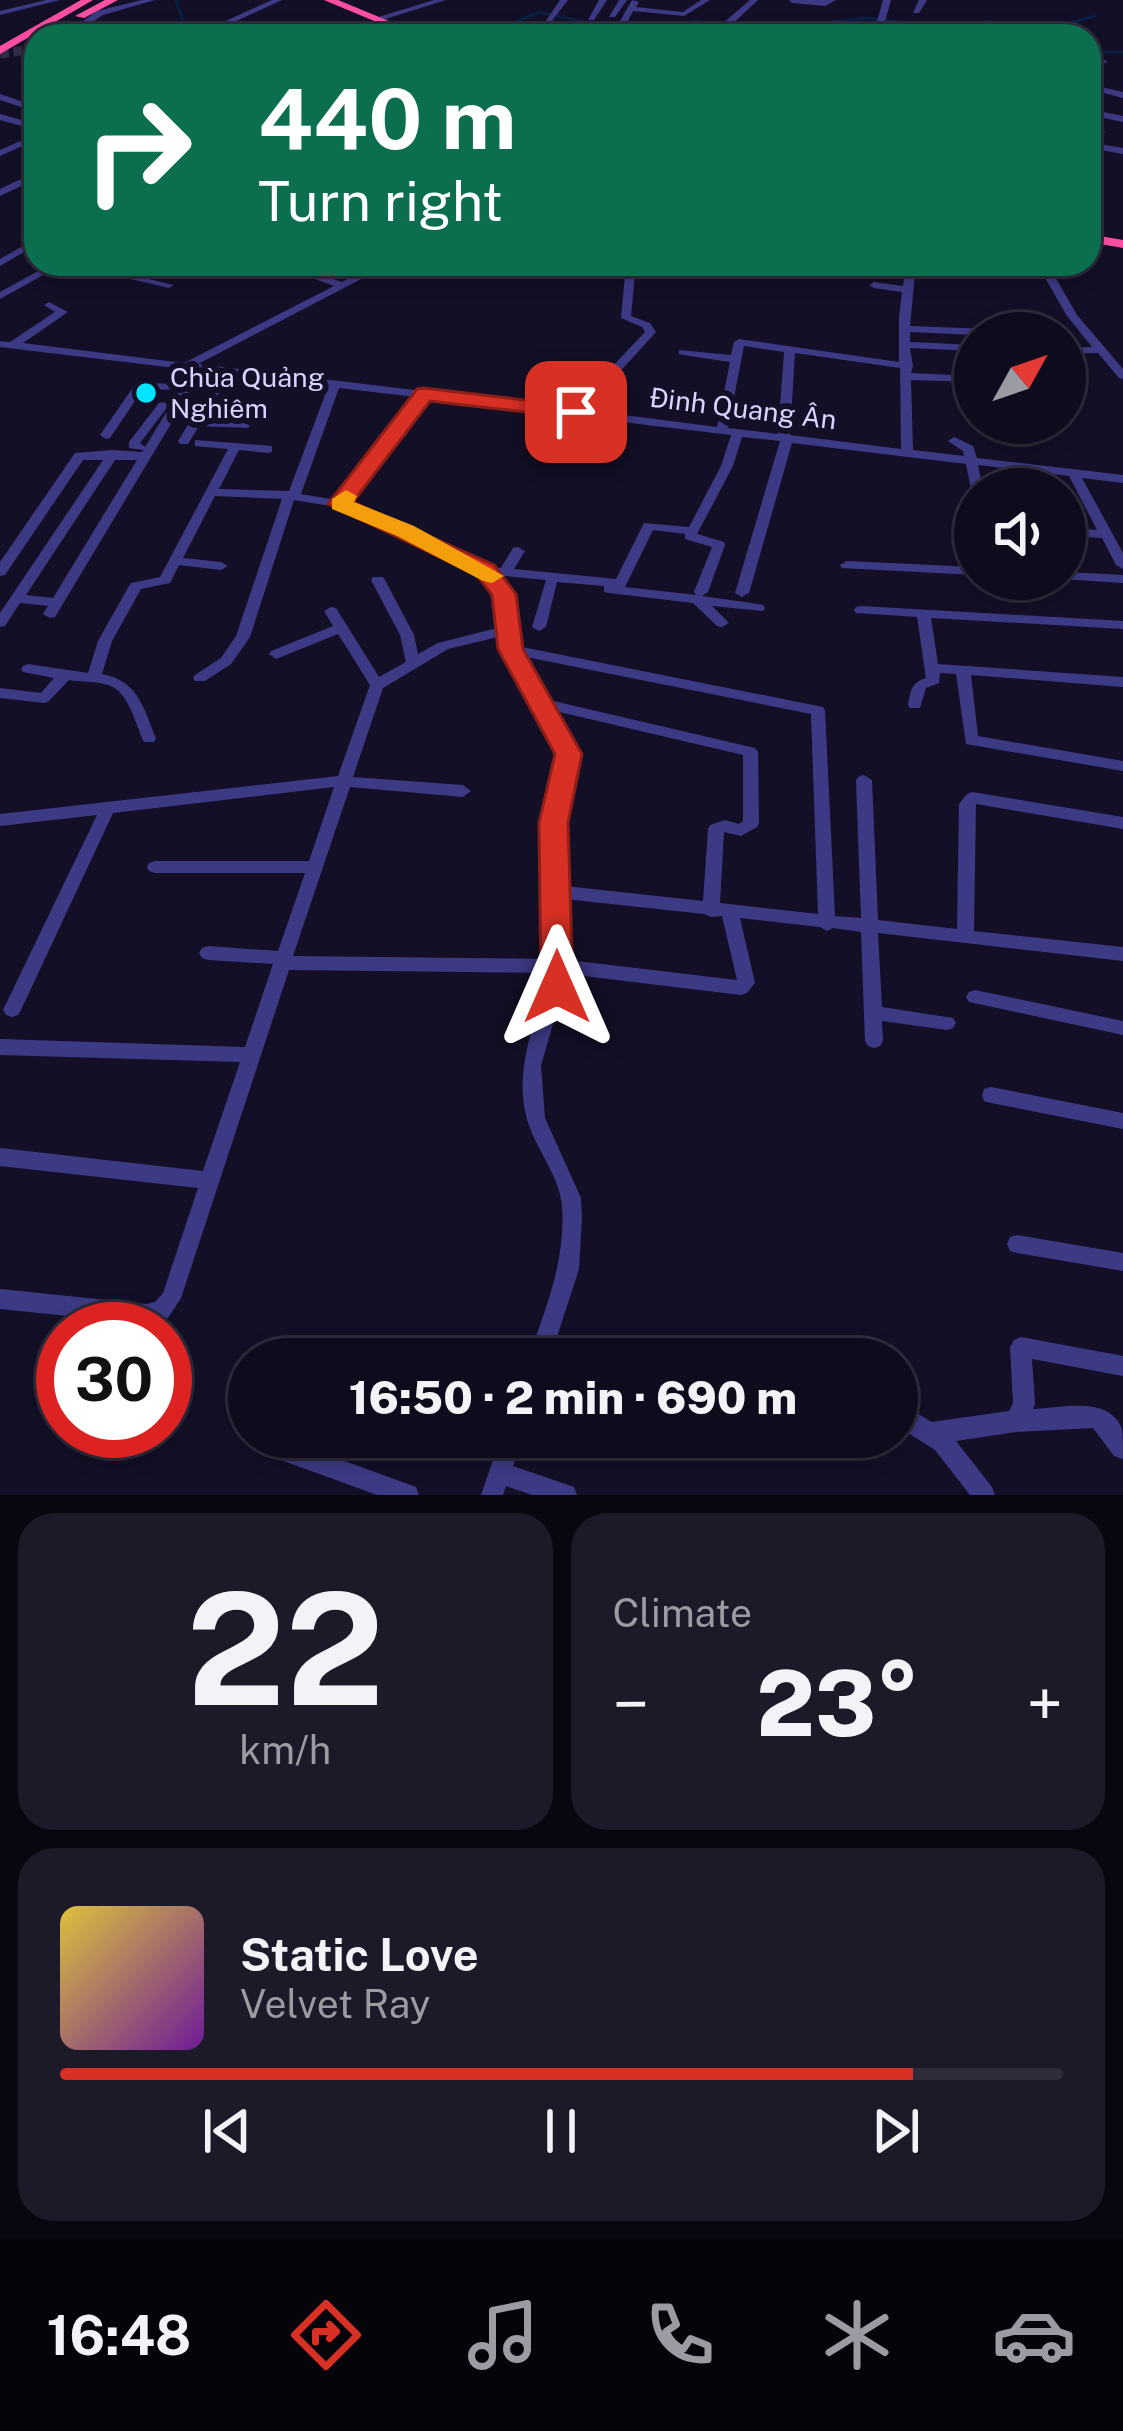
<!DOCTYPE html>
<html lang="en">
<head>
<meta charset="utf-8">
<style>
	body { margin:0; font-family:"Public Sans",sans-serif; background:#1c1929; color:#f1f3f6; height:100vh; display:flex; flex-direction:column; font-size:45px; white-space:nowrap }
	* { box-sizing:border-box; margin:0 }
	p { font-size:39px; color:#9b9ba3 }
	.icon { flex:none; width:66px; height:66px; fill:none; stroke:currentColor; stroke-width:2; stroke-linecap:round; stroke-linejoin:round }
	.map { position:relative; height:1495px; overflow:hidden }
	.side { display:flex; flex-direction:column; gap:18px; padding:18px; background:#08060f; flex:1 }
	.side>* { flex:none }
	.guide { position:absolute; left:24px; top:24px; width:1077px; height:252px; border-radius:36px; box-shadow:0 6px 18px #0003,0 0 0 3px #2e2b3b; background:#0b6e4f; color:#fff; overflow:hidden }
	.needle { width:78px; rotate:50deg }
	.controls { position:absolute; left:954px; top:312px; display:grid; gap:24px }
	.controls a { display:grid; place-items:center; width:132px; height:132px; border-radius:50%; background:#0e0b1c; box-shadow:0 6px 18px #0003,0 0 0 3px #2e2b3b; font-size:60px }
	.speed { position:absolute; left:36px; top:1302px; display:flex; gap:24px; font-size:60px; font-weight:700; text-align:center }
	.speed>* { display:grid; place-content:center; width:156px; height:156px; border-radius:50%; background:#0e0b1c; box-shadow:0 6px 18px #0003,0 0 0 3px #2e2b3b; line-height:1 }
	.speed .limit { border:18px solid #d22; background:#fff; color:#111 }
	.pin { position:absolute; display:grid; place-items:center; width:102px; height:102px; color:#fff; margin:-51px; border-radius:24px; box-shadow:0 6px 18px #0006 }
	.me { position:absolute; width:132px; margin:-66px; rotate:0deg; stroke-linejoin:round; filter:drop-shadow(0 0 9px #0008) }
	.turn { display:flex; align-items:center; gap:42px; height:252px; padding:0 36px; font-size:54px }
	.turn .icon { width:156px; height:156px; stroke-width:2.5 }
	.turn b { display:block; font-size:84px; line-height:102px }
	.big { font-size:90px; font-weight:800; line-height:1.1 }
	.side .tile { flex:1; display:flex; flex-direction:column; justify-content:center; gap:18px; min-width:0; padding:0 42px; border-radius:36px; background:#1c1929 }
	.side .dial { align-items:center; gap:0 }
	.dial b { font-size:156px; line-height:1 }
	.song { display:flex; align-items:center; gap:36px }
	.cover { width:144px; height:144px; border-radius:18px; background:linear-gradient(135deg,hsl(50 70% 55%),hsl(280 70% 35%)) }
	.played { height:12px; border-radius:6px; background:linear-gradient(90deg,#d93025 85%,#2e2b3b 85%) }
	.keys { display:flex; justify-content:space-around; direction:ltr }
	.heat { display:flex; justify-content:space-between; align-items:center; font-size:66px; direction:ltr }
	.side .tiles { flex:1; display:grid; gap:18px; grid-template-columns:1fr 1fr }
	.tile:last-child { grid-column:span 2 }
	.trip { position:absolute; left:228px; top:1338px; width:690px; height:120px; border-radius:60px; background:#0e0b1c; box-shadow:0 6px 18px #0003,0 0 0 3px #2e2b3b; font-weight:800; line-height:120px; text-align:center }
	.tab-bar { display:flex; height:192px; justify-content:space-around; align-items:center; background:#06040b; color:#9b9ba3 }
	.tab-bar .icon { width:84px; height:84px }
	.tab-bar .on { color:#d93025 }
	.tab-bar b { font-size:54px; color:#f1f3f6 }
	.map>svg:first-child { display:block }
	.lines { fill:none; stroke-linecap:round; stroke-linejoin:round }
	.stream { stroke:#0a1f44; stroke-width:3 }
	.minor-tunnel { stroke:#312d47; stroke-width:9; stroke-dasharray:9 4.5; stroke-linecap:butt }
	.minor { fill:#3d3a85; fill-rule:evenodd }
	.highway { fill:#ff4fa3; fill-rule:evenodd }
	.route { fill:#d93025; stroke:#8d1f18; stroke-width:3 }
	.slow { fill:#f59e0b }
	.poi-dot { fill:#00e5ff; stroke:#130f26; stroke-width:4.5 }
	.labels { text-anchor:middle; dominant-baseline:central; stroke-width:12; stroke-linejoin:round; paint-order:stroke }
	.far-poi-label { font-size:27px; fill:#d9d4ff; stroke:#130f26; text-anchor:start }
	.far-street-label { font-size:27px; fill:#d9d4ff; stroke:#130f26 }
</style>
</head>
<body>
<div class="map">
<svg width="1123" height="1495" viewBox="0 0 1123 1495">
	<rect width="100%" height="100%" fill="#130f26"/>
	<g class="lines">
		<path class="stream" d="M 176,0 L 183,21 L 204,36
			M 932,27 L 939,36
			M 439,36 L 515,22 L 539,12 L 603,26 L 656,28 L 696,21 L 710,26 L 691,31 L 705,36
			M 773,36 L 774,29 L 866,18 L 947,28 L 989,21 L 1025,32 L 1019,25 L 1060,26 L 1095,16
			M 1089,52 L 1123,52"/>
		<path class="minor-tunnel" d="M 0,54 L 34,49"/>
		<path class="minor" d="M 46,0 L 60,0 L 0,15 L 0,11 Z
			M 142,0 L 155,0 L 103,15 L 71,36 L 62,36 L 97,11 Z
			M 272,0 L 282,0 L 219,29 L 212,27 Z
			M 434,0 L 446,0 L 379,21 L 372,19 Z
			M 560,0 L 568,0 L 545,30 L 569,36 L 537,34 Z
			M 599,0 L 607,0 L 594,20 L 588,20 Z
			M 619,0 L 627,0 L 615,17 L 609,17 Z
			M 632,0 L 639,2 L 636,7 L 683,12 L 701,0 L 710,0 L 684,16 L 633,11 L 627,23 L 627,36 L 619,36 L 619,23 Z
			M 750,0 L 758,0 L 727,29 L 721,29 L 721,25 Z
			M 789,0 L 836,0 L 825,6 L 792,3 Z
			M 883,0 L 891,0 L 881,36 L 873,36 Z
			M 919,0 L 927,0 L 919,13 L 913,13 Z
			M 365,21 L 368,25 L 326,36 L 313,36 Z
			M 659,27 L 666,29 L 663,36 L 655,36 Z
			M 113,34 L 117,34 L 118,36 L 109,36 Z
			M 34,47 L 36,47 L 36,51 L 30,49 Z
			M 1101,59 L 1108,61 L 1089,73 L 1089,67 Z
			M 1089,84 L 1123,92 L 1123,98 L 1089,89 Z
			M 0,94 L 36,106 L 36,112 L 0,100 Z
			M 1089,109 L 1123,116 L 1123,122 L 1089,115 Z
			M 0,114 L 36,124 L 36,130 L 0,120 Z
			M 1089,127 L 1104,130 L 1105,132 L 1101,135 L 1089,133 Z
			M 36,134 L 36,140 L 0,156 L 0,150 Z
			M 1089,142 L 1123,148 L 1123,154 L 1089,148 Z
			M 36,172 L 36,179 L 0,196 L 0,189 Z
			M 1096,238 L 1104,240 L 1089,266 L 1054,275 L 1077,315 L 1123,369 L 1123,379 L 1119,378 L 1098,353 L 1065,354 L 1065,348 L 1092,347 L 1067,316 L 1044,276 L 992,277 L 988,276 L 980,264 L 990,264 L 995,271 L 1000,272 L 1059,269 L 1075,264 L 1089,264 L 1089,250 Z
			M 28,243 L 36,245 L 0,266 L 0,259 Z
			M 51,264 L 63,264 L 0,299 L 0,292 Z
			M 66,264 L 85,264 L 174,285 L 169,288 Z
			M 274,264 L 289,264 L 342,282 L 377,264 L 390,264 L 198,364 L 572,409 L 645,332 L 642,327 L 621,318 L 626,264 L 636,264 L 631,316 L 650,323 L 656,332 L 585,410 L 717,427 L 730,362 L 683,355 L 679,354 L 679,350 L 731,355 L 734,342 L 739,339 L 899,362 L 899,317 L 902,292 L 874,288 L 869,285 L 874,282 L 903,286 L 906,264 L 916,264 L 910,326 L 1014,330 L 1019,333 L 975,335 L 910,332 L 910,342 L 975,345 L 975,351 L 910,348 L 913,366 L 911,373 L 975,376 L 975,382 L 911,380 L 913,450 L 964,456 L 963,451 L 948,441 L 954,437 L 973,446 L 977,458 L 1123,475 L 1123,483 L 1082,478 L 1123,553 L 1123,569 L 1116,565 L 1102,538 L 1065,536 L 1065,528 L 1097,530 L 1069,476 L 978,465 L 983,489 L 975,489 L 975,492 L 971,489 L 966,464 L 792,443 L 749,593 L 742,597 L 735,593 L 780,441 L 742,437 L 733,466 L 697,534 L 724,542 L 725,545 L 708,592 L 702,596 L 758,604 L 763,605 L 765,608 L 763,611 L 712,606 L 729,623 L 722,627 L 717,626 L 693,603 L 609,593 L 604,592 L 604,586 L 557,582 L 546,627 L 539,631 L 532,627 L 546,580 L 496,575 L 511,594 L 517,646 L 823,707 L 825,710 L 835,916 L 861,918 L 856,780 L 859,776 L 864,775 L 872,780 L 878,920 L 957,929 L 959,804 L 967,794 L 972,792 L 1123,817 L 1123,829 L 976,804 L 974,931 L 1123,947 L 1123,961 L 878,933 L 882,1007 L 953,1018 L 956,1023 L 953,1028 L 947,1030 L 882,1021 L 883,1041 L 880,1046 L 874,1048 L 868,1046 L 865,1041 L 861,932 L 833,928 L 827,931 L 820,927 L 740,918 L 755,983 L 747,993 L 741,995 L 567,974 L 541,1066 L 545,1118 L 581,1198 L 582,1218 L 579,1269 L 556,1340 L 587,1352 L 590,1359 L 528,1359 C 546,1308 566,1260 562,1205 C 559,1175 535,1148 527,1119 C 513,1070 536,1019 549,973 L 289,970 L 181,1298 L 168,1318 L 146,1324 L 0,1309 L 0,1289 L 146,1304 L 155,1302 L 163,1293 L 198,1188 L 0,1166 L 0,1148 L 203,1171 L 240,1062 L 0,1055 L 0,1039 L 245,1047 L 273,964 L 208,960 L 202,958 L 199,953 L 202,948 L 208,946 L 278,951 L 305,873 L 155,873 L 149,871 L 147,867 L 149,863 L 155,861 L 309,861 L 334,787 L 113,813 L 21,1010 L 18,1015 L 12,1017 L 6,1015 L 3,1010 L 97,815 L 0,826 L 0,814 L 338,776 L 370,685 L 338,634 L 281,657 L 276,659 L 269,654 L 271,651 L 333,626 L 324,611 L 331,607 L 336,608 L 379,677 L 406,662 L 400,635 L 371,580 L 373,577 L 383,577 L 385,580 L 414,635 L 418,654 L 438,643 L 501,627 L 497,595 L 480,573 L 337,507 L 294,500 L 250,637 L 231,664 L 205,681 L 195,681 L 193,678 L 195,675 L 221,658 L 236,636 L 282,499 L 215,496 L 183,558 L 221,562 L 228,566 L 221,570 L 179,565 L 170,583 L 141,589 L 112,641 L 102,674 C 139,681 143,708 156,738 L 154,742 L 144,742 C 135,724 129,691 108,685 C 96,681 81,682 69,680 L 49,701 L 44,703 L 0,698 L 0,688 L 41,693 L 54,678 L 23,672 L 21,669 L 23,666 L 28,664 L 88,673 L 98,641 L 129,586 L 131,583 L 160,577 L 228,449 L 195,446 L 195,440 L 272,446 L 272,452 L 268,453 L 239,450 L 219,489 L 289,491 L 328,387 L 230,375 L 203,419 L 244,422 L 250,426 L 248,428 L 199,426 L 188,444 L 180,444 L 178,441 L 220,374 L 202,372 L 55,617 L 50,618 L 43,614 L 48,606 L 20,603 L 5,626 L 0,627 L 0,613 L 103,460 L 83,460 L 5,575 L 0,576 L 0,562 L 75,453 L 113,450 L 142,452 L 180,390 L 143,389 L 110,438 L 106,439 L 100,435 L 136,383 L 184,384 L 192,370 L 0,347 L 0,341 L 10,342 L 55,312 L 44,305 L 49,302 L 68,312 L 23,343 L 184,363 L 334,286 ZM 744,346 L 784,352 L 778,434 L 728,428 ZM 795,353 L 900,368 L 901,449 L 790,435 ZM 339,388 L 416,397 L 337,500 L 301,494 ZM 426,399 L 577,417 L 562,448 L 568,452 L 574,448 L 588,418 L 731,435 L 721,466 L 689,527 L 644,523 L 616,579 L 514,569 L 525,551 L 518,547 L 513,548 L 501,568 L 488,566 L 347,503 ZM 115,460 L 137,460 L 53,598 L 26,595 ZM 653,530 L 685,534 L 685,539 L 712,547 L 694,592 L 696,595 L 625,587 ZM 502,636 L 503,649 L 560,754 L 546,823 L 548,886 L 546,891 L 549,896 L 551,959 L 293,956 L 350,787 L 463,797 L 471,791 L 463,785 L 353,777 L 383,688 L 448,649 ZM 521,656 L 811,714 L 818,914 L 720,903 L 724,832 L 741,836 L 757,827 L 759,823 L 758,752 L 755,748 L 545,699 ZM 551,710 L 743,755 L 743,821 L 739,824 L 725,820 L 710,825 L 708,829 L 703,901 L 565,886 L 562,823 L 576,754 ZM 565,899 L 704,914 L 711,917 L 722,916 L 737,980 L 568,960 Z
			M 442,264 L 464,264 L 513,275 L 508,278 L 447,267 Z
			M 1065,379 L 1081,380 L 1087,383 L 1081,386 L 1065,385 Z
			M 163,402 L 169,405 L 140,443 L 145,447 L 143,450 L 129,448 L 129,442 L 159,403 Z
			M 847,561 L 975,567 L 975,575 L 842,568 L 840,565 Z
			M 1065,572 L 1123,575 L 1123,583 L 1061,579 L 1065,579 Z
			M 861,606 L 1123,621 L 1123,629 L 931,618 L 938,664 L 1123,677 L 1123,687 L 971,675 L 978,736 L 1123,761 L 1123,771 L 966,744 L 956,674 L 940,673 L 939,683 L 926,688 L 920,708 L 910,708 L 908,705 C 911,690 911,683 926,678 L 917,617 L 856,613 L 854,610 L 856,607 Z
			M 975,990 L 1123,1021 L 1123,1035 L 969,1002 L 966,997 L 969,992 Z
			M 991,1087 L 1123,1113 L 1123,1129 L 991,1103 L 984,1101 L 982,1095 L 984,1089 Z
			M 1017,1235 L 1123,1253 L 1123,1271 L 1017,1253 L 1010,1251 L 1007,1244 L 1010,1237 Z
			M 1021,1337 L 1123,1356 L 1123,1376 L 1032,1359 L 1035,1404 L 1033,1409 C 1061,1408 1109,1395 1122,1429 C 1123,1437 1123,1450 1123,1459 L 1114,1456 L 1093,1428 L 1016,1432 L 956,1441 L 992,1487 L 995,1495 L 970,1495 L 935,1450 L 897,1426 L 897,1402 L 932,1422 L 1009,1411 L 1013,1403 L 1010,1347 L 1014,1340 Z
			M 252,1437 L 278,1437 L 408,1484 L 416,1487 L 419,1495 L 377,1495 L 253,1450 L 250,1442 Z
			M 501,1437 L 523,1437 L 513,1466 L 574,1487 L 577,1495 L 532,1495 L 506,1486 L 503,1495 L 481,1495 Z"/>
		<path class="highway" d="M 81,0 L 93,0 L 0,54 L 0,46 Z
			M 105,0 L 118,0 L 84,18 L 75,16 Z
			M 324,0 L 338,0 L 425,36 L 410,36 Z
			M 1089,234 L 1123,240 L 1123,248 L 1089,242 Z"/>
	</g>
	<path class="route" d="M 424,388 L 576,406 L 586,412 L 576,418 L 430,401 L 353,502 L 494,565 L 516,594 L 523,649 L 582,754 L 568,823 L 573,987 L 568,996 L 557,1000 L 546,996 L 541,987 L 539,823 L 555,754 L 498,649 L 492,595 L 477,575 L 328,504 L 417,389 Z"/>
	<path class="slow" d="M 346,490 L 357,496 L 354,502 L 414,526 L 504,576 L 492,583 L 483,581 L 397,536 L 332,509 L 332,499 Z"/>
	<circle class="poi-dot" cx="146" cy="393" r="12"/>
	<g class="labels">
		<g class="far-poi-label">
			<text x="170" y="377">Chùa Quảng<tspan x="170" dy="31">Nghiêm</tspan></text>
		</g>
		<g class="far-street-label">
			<text transform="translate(743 408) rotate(7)">Đinh Quang Ân</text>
		</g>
	</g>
</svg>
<div class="controls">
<a><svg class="needle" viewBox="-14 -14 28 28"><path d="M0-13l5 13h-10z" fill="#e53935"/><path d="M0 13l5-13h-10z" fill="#9b9ba3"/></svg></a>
<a><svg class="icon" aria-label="sound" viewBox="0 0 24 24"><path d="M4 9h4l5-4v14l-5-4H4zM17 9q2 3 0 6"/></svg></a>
</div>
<div class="speed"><div class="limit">30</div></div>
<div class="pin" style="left:576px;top:412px;background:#d93025"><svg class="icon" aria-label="arrive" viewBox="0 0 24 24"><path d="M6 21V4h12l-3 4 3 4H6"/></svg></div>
<svg class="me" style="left:557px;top:987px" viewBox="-20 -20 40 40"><path d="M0-17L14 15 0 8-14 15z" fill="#d93025" stroke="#fff" stroke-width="4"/></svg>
<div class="trip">16:50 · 2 min · 690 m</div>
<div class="guide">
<div class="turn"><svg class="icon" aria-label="right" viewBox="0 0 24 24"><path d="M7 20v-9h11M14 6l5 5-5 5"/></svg><div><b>440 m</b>Turn right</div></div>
</div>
</div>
<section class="side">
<div class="tiles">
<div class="tile dial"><b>22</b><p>km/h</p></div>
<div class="tile"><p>Climate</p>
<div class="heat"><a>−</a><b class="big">23°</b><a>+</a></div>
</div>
<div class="tile">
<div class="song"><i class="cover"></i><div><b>Static Love</b><p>Velvet Ray</p></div></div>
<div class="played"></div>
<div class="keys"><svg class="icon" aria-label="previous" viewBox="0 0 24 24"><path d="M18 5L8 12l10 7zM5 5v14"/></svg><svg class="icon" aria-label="pause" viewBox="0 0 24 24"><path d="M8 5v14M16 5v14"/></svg><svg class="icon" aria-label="next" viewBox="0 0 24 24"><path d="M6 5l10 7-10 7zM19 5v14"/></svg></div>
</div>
</div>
</section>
<nav class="tab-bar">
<b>16:48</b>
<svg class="icon on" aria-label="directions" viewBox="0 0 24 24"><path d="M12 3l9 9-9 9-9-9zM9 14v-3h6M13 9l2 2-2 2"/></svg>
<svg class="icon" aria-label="music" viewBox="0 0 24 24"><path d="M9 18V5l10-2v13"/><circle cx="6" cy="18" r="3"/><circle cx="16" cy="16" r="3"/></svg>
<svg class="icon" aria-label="phone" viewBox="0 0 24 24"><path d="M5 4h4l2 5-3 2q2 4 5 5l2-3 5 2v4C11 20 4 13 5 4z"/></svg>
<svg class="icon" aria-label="climate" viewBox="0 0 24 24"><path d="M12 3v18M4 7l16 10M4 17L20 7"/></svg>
<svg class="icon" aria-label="car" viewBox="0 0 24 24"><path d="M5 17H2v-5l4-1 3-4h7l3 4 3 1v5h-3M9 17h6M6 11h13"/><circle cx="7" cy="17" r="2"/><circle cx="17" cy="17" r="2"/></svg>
</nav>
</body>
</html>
